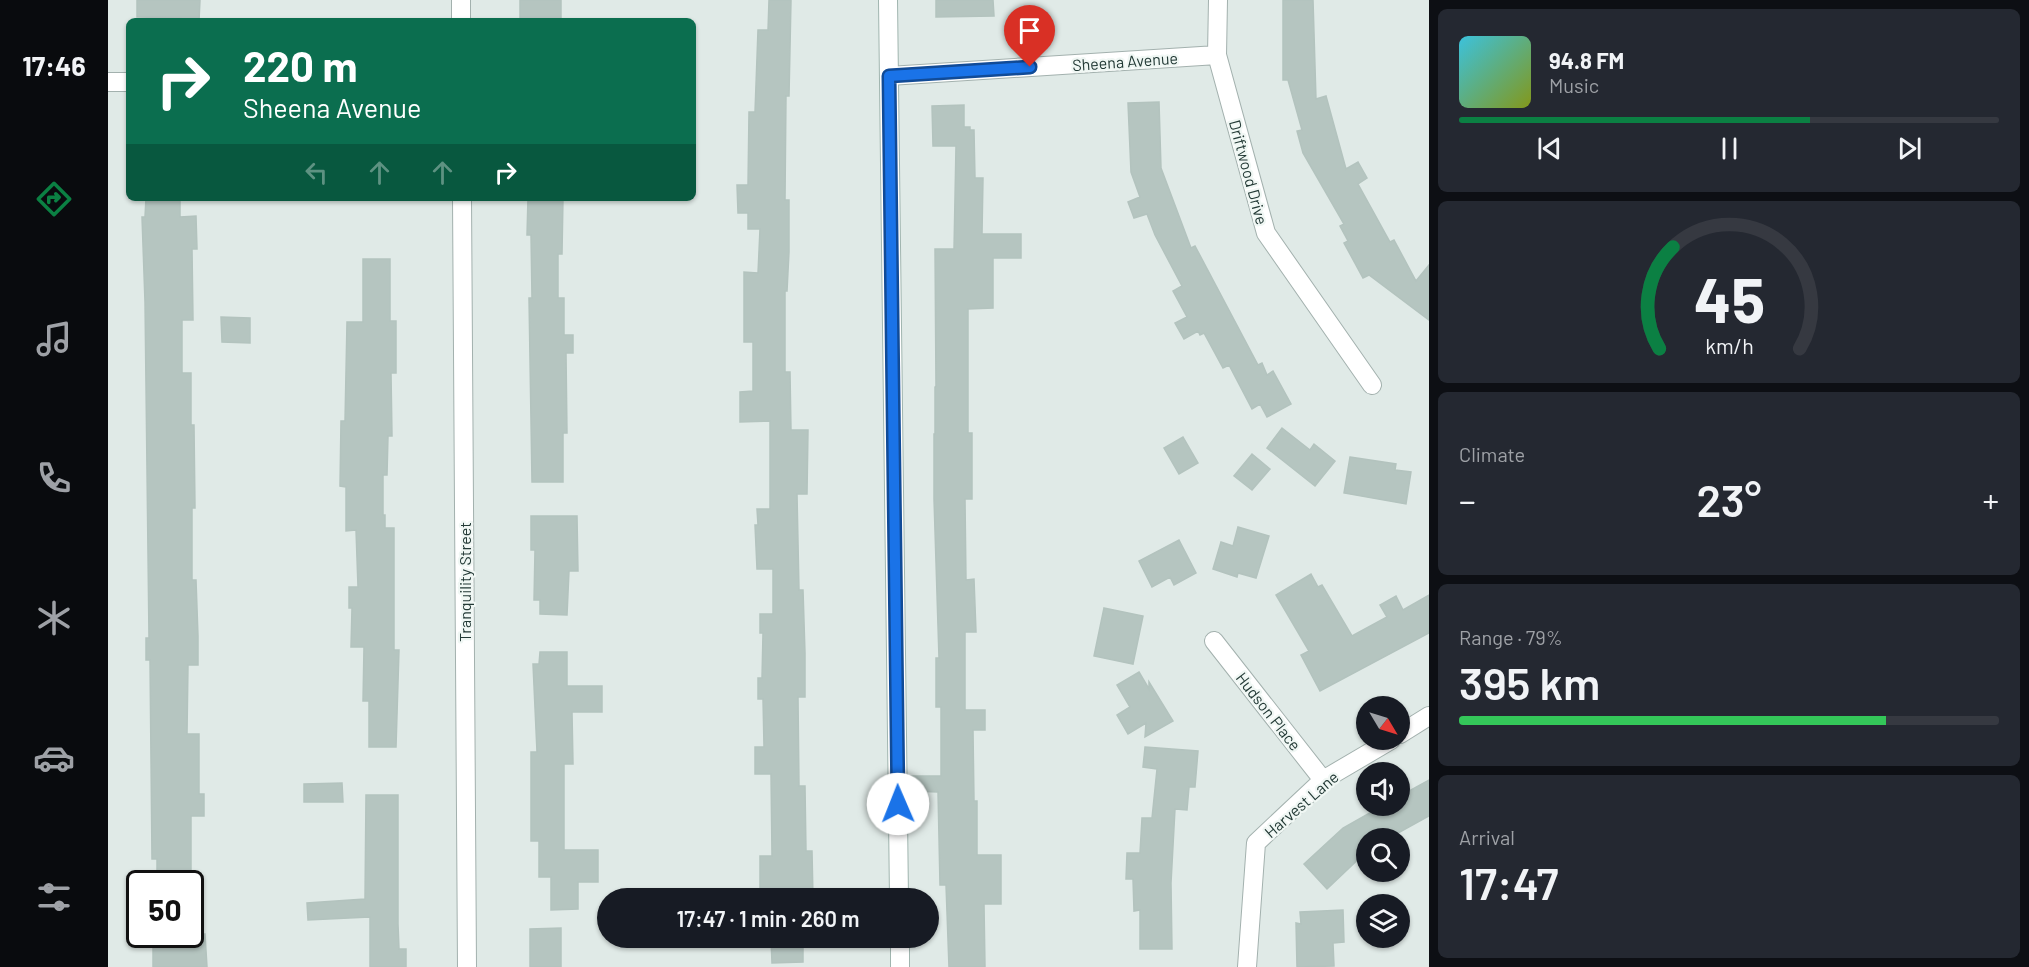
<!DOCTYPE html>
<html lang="en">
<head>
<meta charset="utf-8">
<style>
	body { margin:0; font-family:Barlow,sans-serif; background:#242831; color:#f1f3f6; height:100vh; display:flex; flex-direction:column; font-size:22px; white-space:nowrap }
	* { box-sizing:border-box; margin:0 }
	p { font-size:20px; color:#9ea1a6 }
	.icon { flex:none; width:33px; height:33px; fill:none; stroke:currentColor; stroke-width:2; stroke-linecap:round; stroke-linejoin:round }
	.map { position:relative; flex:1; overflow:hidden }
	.sheet { display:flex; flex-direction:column; gap:9px; padding:9px; background:#0d0f14; width:600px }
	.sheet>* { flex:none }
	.banner { position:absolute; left:18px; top:18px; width:570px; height:183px; border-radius:9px; box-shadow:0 2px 4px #0004; background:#0b6e4f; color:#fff; overflow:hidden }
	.needle { width:39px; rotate:128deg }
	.buttons { position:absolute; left:1248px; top:696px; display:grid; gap:12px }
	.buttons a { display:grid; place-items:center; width:54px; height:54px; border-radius:50%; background:#171b24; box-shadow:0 2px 4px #0004; font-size:30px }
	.speed { position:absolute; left:18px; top:870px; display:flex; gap:12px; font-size:30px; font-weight:700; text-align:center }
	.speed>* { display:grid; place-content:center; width:78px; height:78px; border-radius:50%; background:#171b24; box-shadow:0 2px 4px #0004; line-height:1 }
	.speed .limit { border:3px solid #111; border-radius:9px; background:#fff; color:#111 }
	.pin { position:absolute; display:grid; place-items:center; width:51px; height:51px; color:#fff; margin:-62px -26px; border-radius:50% 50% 50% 0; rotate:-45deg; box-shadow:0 0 6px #0007 }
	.pin .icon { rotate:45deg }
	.me { position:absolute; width:66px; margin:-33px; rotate:359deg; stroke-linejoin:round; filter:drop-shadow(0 0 4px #0008) }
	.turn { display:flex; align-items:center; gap:21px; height:126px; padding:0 18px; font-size:27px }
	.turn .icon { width:78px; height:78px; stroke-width:2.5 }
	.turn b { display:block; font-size:42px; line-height:51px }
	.lanes { display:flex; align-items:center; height:57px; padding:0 18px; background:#0003; justify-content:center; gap:30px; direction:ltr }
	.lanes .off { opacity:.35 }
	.big { font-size:45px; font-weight:600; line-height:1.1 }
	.sheet .widget { flex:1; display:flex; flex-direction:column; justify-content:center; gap:9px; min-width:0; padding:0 21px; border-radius:9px; background:#242831 }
	.sheet .dial { align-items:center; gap:0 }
	.dial svg { height:156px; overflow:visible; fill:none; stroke:#363941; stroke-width:7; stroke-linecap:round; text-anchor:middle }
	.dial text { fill:#f1f3f6; stroke:none }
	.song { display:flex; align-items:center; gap:18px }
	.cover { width:72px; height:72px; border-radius:9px; background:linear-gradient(135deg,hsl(190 70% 55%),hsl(70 70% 35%)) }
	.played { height:6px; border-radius:3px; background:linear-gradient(90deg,#0b8043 65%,#363941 65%) }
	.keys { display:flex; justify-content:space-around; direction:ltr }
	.heat { display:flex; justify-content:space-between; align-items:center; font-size:33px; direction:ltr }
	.charge { height:9px; border-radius:4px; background:linear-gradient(90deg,#34c759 79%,#363941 0) }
	.trip { position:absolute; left:489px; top:888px; width:342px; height:60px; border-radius:30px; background:#171b24; box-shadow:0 2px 4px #0004; font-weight:600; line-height:60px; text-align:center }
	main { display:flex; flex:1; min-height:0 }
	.tabs { display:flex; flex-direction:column; width:108px; justify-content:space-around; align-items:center; background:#090b0e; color:#9ea1a6 }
	.tabs .icon { width:42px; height:42px }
	.tabs .active { color:#0b8043 }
	.tabs b { font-size:27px; color:#f1f3f6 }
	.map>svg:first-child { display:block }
	.building { fill:#b5c5c0; stroke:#b3c3be; stroke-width:1.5 }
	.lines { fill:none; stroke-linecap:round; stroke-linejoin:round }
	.minor-casing { stroke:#a3b1ae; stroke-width:20 }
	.secondary-casing { stroke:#a0b5af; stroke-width:20 }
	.minor { stroke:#fff; stroke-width:18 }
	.secondary { stroke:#fff; stroke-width:18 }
	.route-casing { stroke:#114b97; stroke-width:15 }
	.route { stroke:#1a73e8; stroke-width:10 }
	.labels { text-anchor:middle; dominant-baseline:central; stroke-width:4.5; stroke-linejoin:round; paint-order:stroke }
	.street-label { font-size:16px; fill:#223935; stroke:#f0f7f4 }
</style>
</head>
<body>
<main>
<nav class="tabs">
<b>17:46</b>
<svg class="icon active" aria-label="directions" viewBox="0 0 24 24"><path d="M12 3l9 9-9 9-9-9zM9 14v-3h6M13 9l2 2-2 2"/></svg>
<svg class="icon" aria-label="music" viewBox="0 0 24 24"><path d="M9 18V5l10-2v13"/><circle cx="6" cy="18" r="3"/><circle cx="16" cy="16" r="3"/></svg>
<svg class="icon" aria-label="phone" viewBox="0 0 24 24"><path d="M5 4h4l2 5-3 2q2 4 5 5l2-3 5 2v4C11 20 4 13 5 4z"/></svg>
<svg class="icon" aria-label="climate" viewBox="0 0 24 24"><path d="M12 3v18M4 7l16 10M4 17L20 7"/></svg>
<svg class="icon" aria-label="car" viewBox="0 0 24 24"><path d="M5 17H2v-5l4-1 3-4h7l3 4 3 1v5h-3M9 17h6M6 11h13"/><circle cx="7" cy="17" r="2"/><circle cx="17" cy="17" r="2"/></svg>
<svg class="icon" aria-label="filters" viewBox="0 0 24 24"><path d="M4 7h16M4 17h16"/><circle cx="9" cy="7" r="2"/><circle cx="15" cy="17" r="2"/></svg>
</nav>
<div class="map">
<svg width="1321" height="967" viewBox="0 0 1321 967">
	<rect width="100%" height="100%" fill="#e0eae7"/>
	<path class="building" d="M 29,0 L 92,0 L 91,21 L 73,21 L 73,18 L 29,17 Z
		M 412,0 L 453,0 L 453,21 L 412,21 Z
		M 661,0 L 683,0 L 681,96 L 678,96 L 677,200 L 681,200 L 681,252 L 679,291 L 677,291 L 677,372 L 682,372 L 683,430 L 700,430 L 699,494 L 689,494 L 691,590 L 695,590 L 697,653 L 697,697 L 690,697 L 691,786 L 697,786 L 698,851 L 704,851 L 705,898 L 652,898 L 652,856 L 664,856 L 663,774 L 647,774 L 647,747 L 656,747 L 655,699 L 650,699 L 650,678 L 654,678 L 655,633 L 652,633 L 652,614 L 665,614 L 665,569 L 649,569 L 647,525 L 650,525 L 649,509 L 662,509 L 662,421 L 632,422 L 632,392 L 645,391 L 645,342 L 636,342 L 636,272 L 650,273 L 652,229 L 640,229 L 640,213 L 630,213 L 629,185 L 640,185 L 641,112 L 647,112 L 650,30 L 660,30 Z
		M 828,0 L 885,0 L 886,16 L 828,17 Z
		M 1175,0 L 1205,0 L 1208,99 L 1218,96 L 1238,169 L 1250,162 L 1259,178 L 1250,184 L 1282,242 L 1286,240 L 1308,281 L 1321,265 L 1321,320 L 1261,275 L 1255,278 L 1236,243 L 1240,241 L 1232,226 L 1236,224 L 1195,153 L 1189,131 L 1194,130 L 1180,80 L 1175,80 Z
		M 1051,102 L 1053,168 L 1083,248 L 1087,246 L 1150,365 L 1154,363 L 1159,375 L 1165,371 L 1183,404 L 1159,417 L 1152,404 L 1144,409 L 1121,365 L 1115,368 L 1096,333 L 1092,335 L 1090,331 L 1076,339 L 1067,323 L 1079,317 L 1065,291 L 1074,286 L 1047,235 L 1039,214 L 1026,218 L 1020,202 L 1032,197 L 1023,172 L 1020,103 Z
		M 856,105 L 856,127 L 862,127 L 862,130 L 866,130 L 867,178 L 875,178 L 874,234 L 913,234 L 913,258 L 885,258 L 885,308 L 860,309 L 860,433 L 864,433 L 864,499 L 857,499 L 858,580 L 866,579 L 868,632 L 857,632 L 857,710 L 877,710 L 877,730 L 865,730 L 866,801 L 869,801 L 869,855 L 893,855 L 893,904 L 876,904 L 877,967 L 841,967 L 838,885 L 832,885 L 830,792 L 801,791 L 801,776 L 833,776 L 833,707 L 828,707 L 828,658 L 831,658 L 826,499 L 826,434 L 827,434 L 827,387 L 828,386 L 827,249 L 846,249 L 848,146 L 825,146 L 824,106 Z
		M 38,198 L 72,198 L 72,217 L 88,216 L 89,249 L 84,249 L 85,320 L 74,320 L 74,373 L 83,373 L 83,425 L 86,425 L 87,508 L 84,508 L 84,580 L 88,580 L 90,636 L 90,665 L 80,665 L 79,734 L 91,734 L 91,794 L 96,794 L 96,816 L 83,816 L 83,877 L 49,878 L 49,859 L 44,859 L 42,660 L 38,660 L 38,638 L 41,638 L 37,302 L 34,217 L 37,217 Z
		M 420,198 L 455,198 L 454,254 L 450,254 L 450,298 L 456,298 L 456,335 L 465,335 L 465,353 L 458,353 L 459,433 L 455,433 L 455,482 L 424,482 L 421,298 L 424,298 L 423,235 L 419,235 Z
		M 255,259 L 282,259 L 282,321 L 288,321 L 288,373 L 283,373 L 284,436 L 280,436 L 279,475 L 275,475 L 275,515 L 277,515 L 277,528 L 286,528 L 286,650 L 291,650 L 288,747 L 261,747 L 261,701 L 255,701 L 256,647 L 243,647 L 244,608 L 241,608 L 241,587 L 250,587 L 248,530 L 238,531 L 238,487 L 232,486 L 233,421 L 237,421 L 239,322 L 255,322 Z
		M 113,317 L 142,318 L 142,343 L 114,342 Z
		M 1174,428 L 1202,450 L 1206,444 L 1227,461 L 1207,486 L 1159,448 Z
		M 1075,437 L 1090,463 L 1071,474 L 1056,448 Z
		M 1144,454 L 1162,469 L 1144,490 L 1126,476 Z
		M 1242,457 L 1288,464 L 1287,470 L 1303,472 L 1298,504 L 1236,493 Z
		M 423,516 L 469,516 L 470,571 L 461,571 L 459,615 L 432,614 L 432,600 L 426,600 L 427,550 L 423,550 Z
		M 1130,527 L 1161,536 L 1148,578 L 1130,573 L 1129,577 L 1105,569 L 1113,542 L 1125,546 Z
		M 1071,540 L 1088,573 L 1066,585 L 1062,577 L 1044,587 L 1031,561 Z
		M 1203,574 L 1210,587 L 1214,585 L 1244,636 L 1279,617 L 1272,605 L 1288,596 L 1295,610 L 1321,595 L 1321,633 L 1212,691 L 1193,655 L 1201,651 L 1168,595 Z
		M 996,608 L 1035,616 L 1025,664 L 986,656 Z
		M 432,652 L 459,652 L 459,686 L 494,686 L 494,712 L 464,712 L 465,764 L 456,764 L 456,850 L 490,850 L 490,882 L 470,882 L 470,909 L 443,910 L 443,877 L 431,877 L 431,841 L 423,841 L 423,752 L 429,752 L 425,664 L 431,664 Z
		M 1031,672 L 1041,689 L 1041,682 L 1065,721 L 1037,737 L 1038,723 L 1020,734 L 1009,715 L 1022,707 L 1009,685 Z
		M 1037,747 L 1090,751 L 1087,787 L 1081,787 L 1079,810 L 1067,809 L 1063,883 L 1064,949 L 1032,949 L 1032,910 L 1026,911 L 1025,879 L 1018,879 L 1019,853 L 1032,853 L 1034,818 L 1044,818 L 1049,769 L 1035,767 Z
		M 1321,780 L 1321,816 L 1281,838 L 1258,838 L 1258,852 L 1219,889 L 1196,864 L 1235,828 L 1274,806 L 1292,806 L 1292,796 Z
		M 234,783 L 235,802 L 196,802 L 196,784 Z
		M 258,795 L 290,795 L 290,924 L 291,949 L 298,949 L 298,967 L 262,967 L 262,917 L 200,920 L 199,903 L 257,899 Z
		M 1235,910 L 1236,942 L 1225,943 L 1226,966 L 1189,967 L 1188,923 L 1193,924 L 1192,912 Z
		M 453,928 L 453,967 L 422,967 L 422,929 Z
		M 61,934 L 97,934 L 99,967 L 45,967 L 45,940 L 61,940 Z
		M 663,938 L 695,938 L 695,962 L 664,963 Z"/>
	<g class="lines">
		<g class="minor-casing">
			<path id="minor" d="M 1110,0 L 1109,55 L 1158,233 L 1264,385
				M 353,21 L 353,0
				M 781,76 L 1109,55
				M 0,82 L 21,82
				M 354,198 L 359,967
				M 1106,641 L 1215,780
				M 1292,734 L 1321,716
				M 1139,967 L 1148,843 L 1215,780 L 1283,740"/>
		</g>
		<g class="secondary-casing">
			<path id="secondary" d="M 780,0 L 791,898
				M 792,938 L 792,967"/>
		</g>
		<use href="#minor" class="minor"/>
		<use href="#secondary" class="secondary"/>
	</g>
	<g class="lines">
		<g class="route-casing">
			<path id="route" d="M 790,804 L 781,76 L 922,67"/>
		</g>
		<use href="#route" class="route"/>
	</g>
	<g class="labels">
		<g class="street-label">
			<text transform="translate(1017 61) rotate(-4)">Sheena Avenue</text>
			<text transform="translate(1141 172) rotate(75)">Driftwood Drive</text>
			<text transform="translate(356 582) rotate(-90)">Tranquility Street</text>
			<text transform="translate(1161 711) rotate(52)">Hudson Place</text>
			<text transform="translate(1193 804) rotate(-41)">Harvest Lane</text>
		</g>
	</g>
</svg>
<div class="buttons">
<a><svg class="needle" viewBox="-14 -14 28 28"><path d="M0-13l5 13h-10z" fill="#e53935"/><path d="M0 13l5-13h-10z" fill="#9ea1a6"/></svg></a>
<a><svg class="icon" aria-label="sound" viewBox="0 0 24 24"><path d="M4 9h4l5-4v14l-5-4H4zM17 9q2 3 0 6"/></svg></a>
<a><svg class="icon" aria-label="search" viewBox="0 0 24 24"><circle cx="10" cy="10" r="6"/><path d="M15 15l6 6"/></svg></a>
<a><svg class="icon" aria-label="layers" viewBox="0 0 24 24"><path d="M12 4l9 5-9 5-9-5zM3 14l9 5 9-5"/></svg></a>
</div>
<div class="speed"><div class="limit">50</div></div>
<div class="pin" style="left:922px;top:67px;background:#d93025"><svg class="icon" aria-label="arrive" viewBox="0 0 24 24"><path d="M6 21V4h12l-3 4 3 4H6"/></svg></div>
<svg class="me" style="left:790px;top:804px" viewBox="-20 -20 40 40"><circle r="19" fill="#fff"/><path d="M0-13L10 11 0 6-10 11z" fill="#1a73e8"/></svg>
<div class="trip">17:47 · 1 min · 260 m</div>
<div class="banner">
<div class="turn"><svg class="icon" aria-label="right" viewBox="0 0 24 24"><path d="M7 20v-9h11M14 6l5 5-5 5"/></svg><div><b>220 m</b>Sheena Avenue</div></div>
<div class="lanes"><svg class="icon off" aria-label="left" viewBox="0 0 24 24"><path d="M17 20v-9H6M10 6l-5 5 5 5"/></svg><svg class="icon off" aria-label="ahead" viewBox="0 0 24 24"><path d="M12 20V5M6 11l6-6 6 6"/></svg><svg class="icon off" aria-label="ahead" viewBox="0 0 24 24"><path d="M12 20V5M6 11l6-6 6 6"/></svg><svg class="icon" aria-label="right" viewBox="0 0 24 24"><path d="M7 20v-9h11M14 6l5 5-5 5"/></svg></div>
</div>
</div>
<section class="sheet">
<div class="widget">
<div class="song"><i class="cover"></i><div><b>94.8 FM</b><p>Music</p></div></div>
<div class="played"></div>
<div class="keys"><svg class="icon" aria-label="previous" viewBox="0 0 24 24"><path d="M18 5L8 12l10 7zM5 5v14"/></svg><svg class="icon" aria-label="pause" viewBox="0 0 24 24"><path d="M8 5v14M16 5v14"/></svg><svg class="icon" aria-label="next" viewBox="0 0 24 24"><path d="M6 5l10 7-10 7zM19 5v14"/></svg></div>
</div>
<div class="widget dial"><svg viewBox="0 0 100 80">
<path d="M14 69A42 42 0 1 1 86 69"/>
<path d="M14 69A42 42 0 0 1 21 17" stroke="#0b8043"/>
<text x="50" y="56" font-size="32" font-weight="700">45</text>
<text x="50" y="72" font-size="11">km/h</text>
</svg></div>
<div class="widget"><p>Climate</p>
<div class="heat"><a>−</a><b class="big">23°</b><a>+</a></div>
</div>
<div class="widget"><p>Range · 79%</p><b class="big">395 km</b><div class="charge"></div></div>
<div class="widget"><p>Arrival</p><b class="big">17:47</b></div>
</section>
</main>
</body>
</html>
